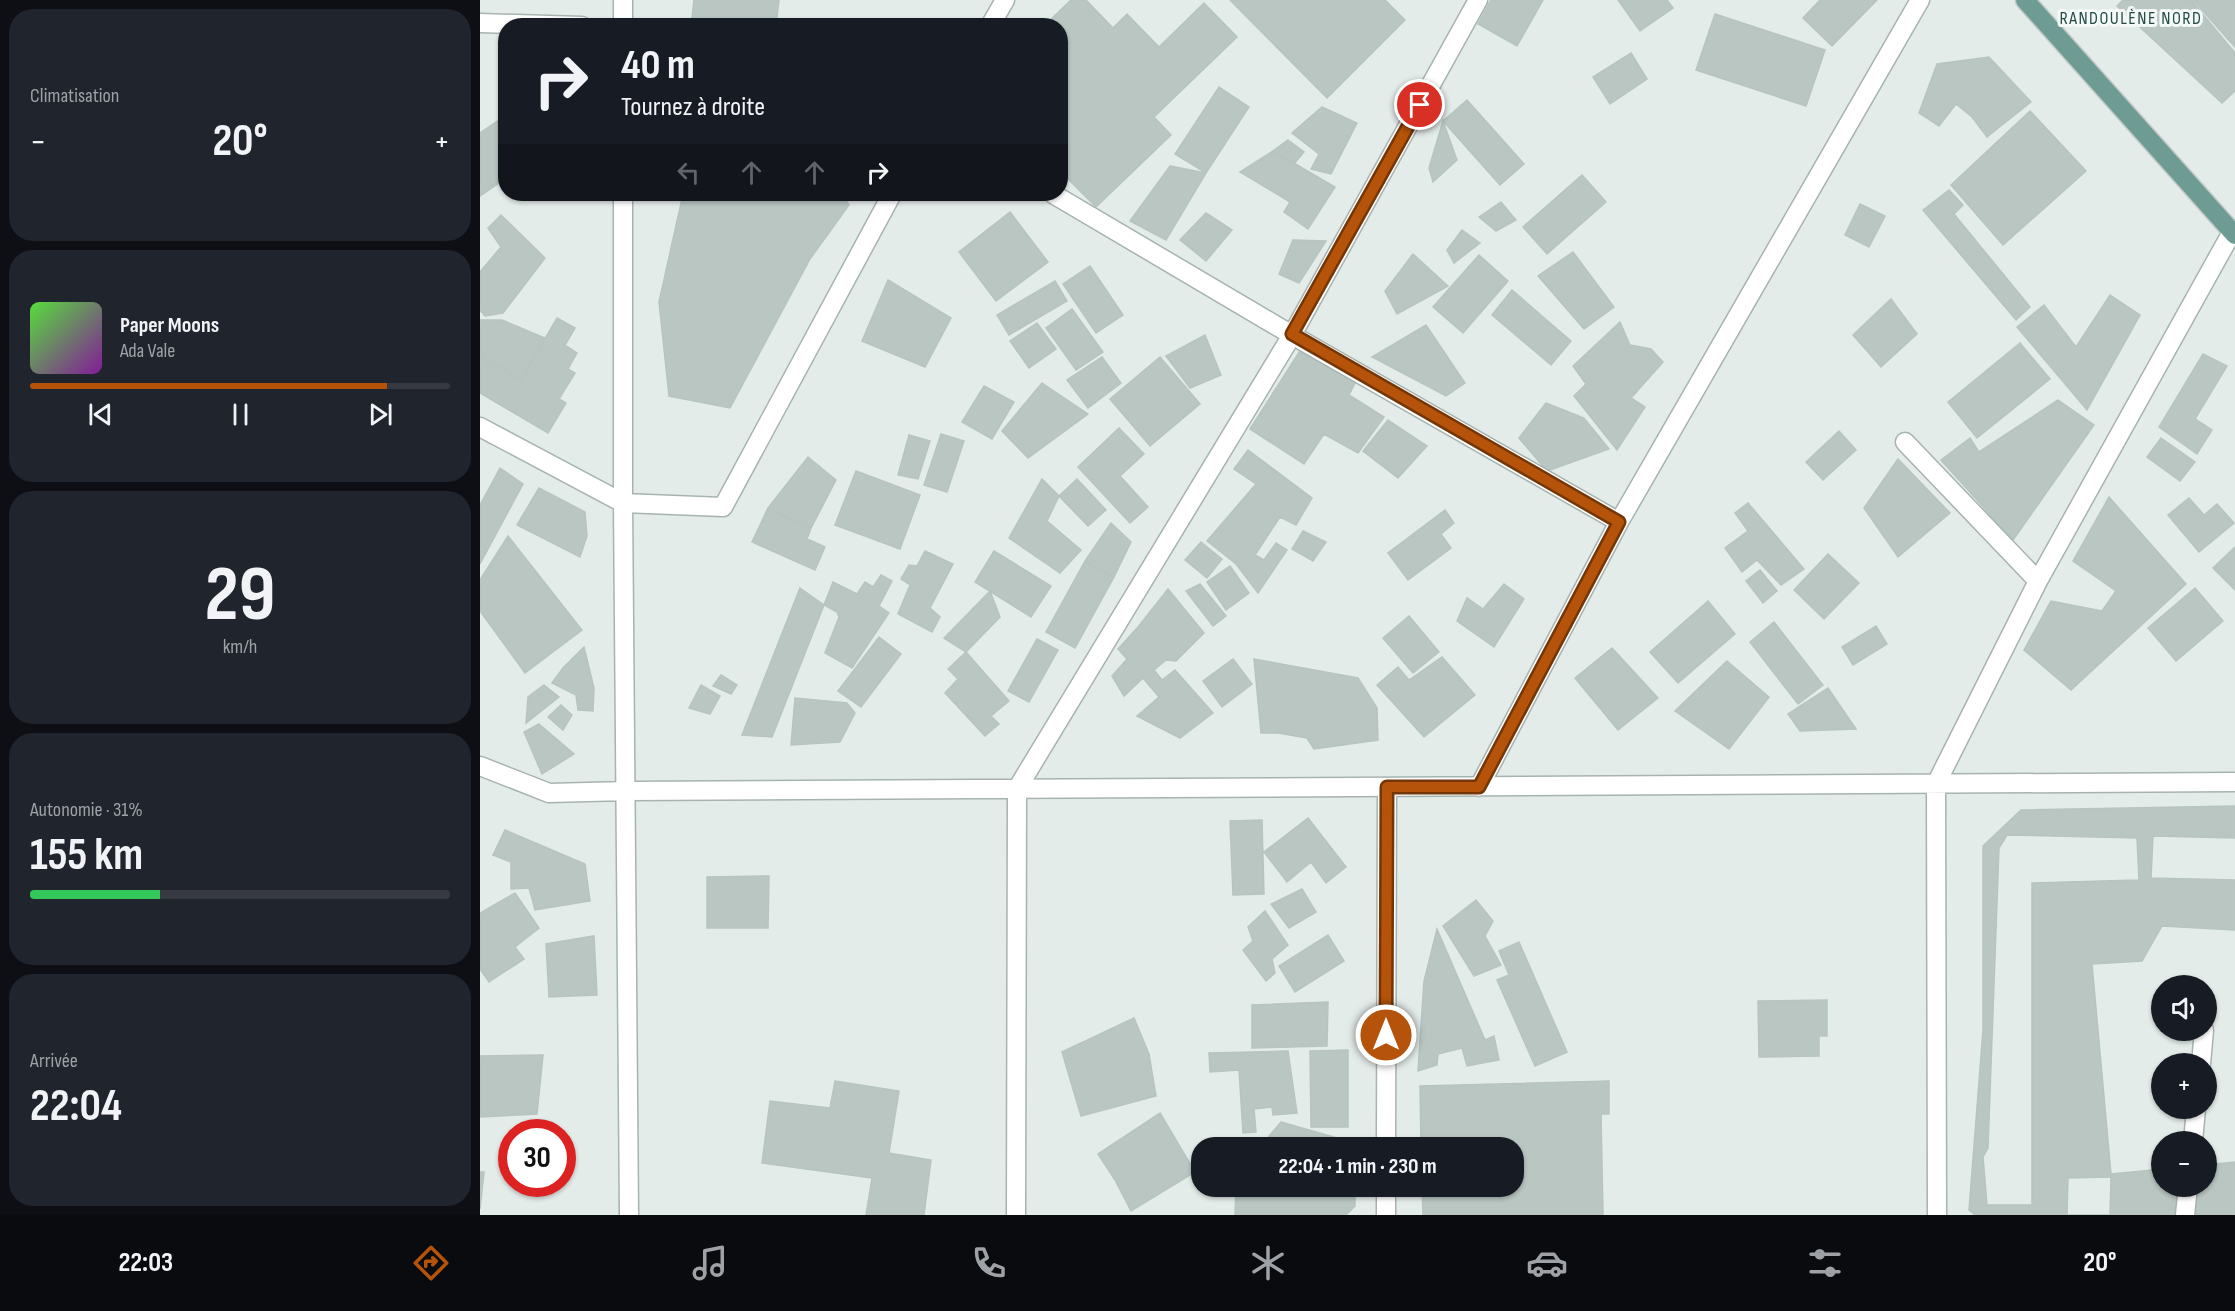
<!DOCTYPE html>
<html lang="fr">
<head>
<meta charset="utf-8">
<style>
	body { margin:0; font-family:"Sofia Sans Condensed",sans-serif; background:#20242c; color:#f1f3f6; height:100vh; display:flex; flex-direction:column; font-size:22px; white-space:nowrap }
	* { box-sizing:border-box; margin:0 }
	p { font-size:20px; color:#9ea1a6 }
	.icon { flex:none; width:33px; height:33px; fill:none; stroke:currentColor; stroke-width:2; stroke-linecap:round; stroke-linejoin:round }
	.map { position:relative; flex:1; overflow:hidden }
	.details { display:flex; flex-direction:column; gap:9px; padding:9px; background:#0d0f14; width:480px }
	.details>* { flex:none }
	.guide { position:absolute; left:18px; top:18px; width:570px; height:183px; border-radius:24px; box-shadow:0 2px 4px #0004; background:#171b24; color:#f1f3f6; overflow:hidden }
	.controls { position:absolute; left:1671px; top:975px; display:grid; gap:12px }
	.controls a { display:grid; place-items:center; width:66px; height:66px; border-radius:50%; background:#171b24; box-shadow:0 2px 4px #0004; font-size:30px }
	.speed { position:absolute; left:18px; top:1119px; display:flex; gap:12px; font-size:30px; font-weight:700; text-align:center }
	.speed>* { display:grid; place-content:center; width:78px; height:78px; border-radius:50%; background:#171b24; box-shadow:0 2px 4px #0004; line-height:1 }
	.speed .limit { border:9px solid #d22; background:#fff; color:#111 }
	.pin { position:absolute; display:grid; place-items:center; width:51px; height:51px; color:#fff; margin:-26px; border:3px solid #fff; border-radius:50%; box-shadow:0 2px 6px #0007 }
	.me { position:absolute; width:66px; margin:-33px; rotate:0deg; stroke-linejoin:round; filter:drop-shadow(0 0 4px #0008) }
	.turn { display:flex; align-items:center; gap:21px; height:126px; padding:0 24px; font-size:27px }
	.turn .icon { width:78px; height:78px; stroke-width:2.5 }
	.turn b { display:block; font-size:42px; line-height:51px }
	.lanes { display:flex; align-items:center; height:57px; padding:0 24px; background:#0003; justify-content:center; gap:30px; direction:ltr }
	.lanes .off { opacity:.35 }
	.big { font-size:45px; font-weight:700; line-height:1.1 }
	.details .card { flex:1; display:flex; flex-direction:column; justify-content:center; gap:9px; min-width:0; padding:0 21px; border-radius:24px; background:#20242c }
	.details .dial { align-items:center; gap:0 }
	.dial b { font-size:78px; line-height:1 }
	.song { display:flex; align-items:center; gap:18px }
	.cover { width:72px; height:72px; border-radius:9px; background:linear-gradient(135deg,hsl(110 70% 55%),hsl(290 70% 35%)) }
	.played { height:6px; border-radius:3px; background:linear-gradient(90deg,#b45309 85%,#363941 85%) }
	.keys { display:flex; justify-content:space-around; direction:ltr }
	.heat { display:flex; justify-content:space-between; align-items:center; font-size:33px; direction:ltr }
	.charge { height:9px; border-radius:4px; background:linear-gradient(90deg,#34c759 31%,#363941 0) }
	.trip { position:absolute; left:711px; top:1137px; width:333px; height:60px; border-radius:24px; background:#171b24; box-shadow:0 2px 4px #0004; font-weight:700; line-height:60px; text-align:center }
	.tabs { display:flex; height:96px; justify-content:space-around; align-items:center; background:#090b0e; color:#9ea1a6 }
	.tabs .icon { width:42px; height:42px }
	.tabs .on { color:#b45309 }
	.tabs b { font-size:27px; color:#f1f3f6 }
	main { display:flex; flex:1; min-height:0 }
	.map>svg:first-child { display:block }
	.building { fill:#b9c6c2; stroke:#b7c4c0; stroke-width:1.5; fill-rule:evenodd }
	.lines { fill:none; stroke-linecap:round; stroke-linejoin:round }
	.minor-casing { stroke:#a7b3b0; stroke-width:21 }
	.major-casing { stroke:#c2c8c7; stroke-width:21 }
	.minor { stroke:#fff; stroke-width:18 }
	.major { stroke:#6e9c95; stroke-width:18 }
	.route-casing { stroke:#753606; stroke-width:15 }
	.route { stroke:#b45309; stroke-width:10 }
	.labels { text-anchor:middle; dominant-baseline:central; stroke-width:6; stroke-linejoin:round; paint-order:stroke }
	.neighbourhood-label { font-size:18px; letter-spacing:1.5px; fill:#244b46; stroke:#f4f8f7 }
</style>
</head>
<body>
<main>
<section class="details">
<div class="card"><p>Climatisation</p>
<div class="heat"><a>−</a><b class="big">20°</b><a>+</a></div>
</div>
<div class="card">
<div class="song"><i class="cover"></i><div><b>Paper Moons</b><p>Ada Vale</p></div></div>
<div class="played"></div>
<div class="keys"><svg class="icon" aria-label="previous" viewBox="0 0 24 24"><path d="M18 5L8 12l10 7zM5 5v14"/></svg><svg class="icon" aria-label="pause" viewBox="0 0 24 24"><path d="M8 5v14M16 5v14"/></svg><svg class="icon" aria-label="next" viewBox="0 0 24 24"><path d="M6 5l10 7-10 7zM19 5v14"/></svg></div>
</div>
<div class="card dial"><b>29</b><p>km/h</p></div>
<div class="card"><p>Autonomie · 31%</p><b class="big">155 km</b><div class="charge"></div></div>
<div class="card"><p>Arrivée</p><b class="big">22:04</b></div>
</section>
<div class="map">
<svg width="1755" height="1215" viewBox="0 0 1755 1215">
	<rect width="100%" height="100%" fill="#e4ece9"/>
	<path class="building" d="M 214,0 L 299,0 L 296,26 L 211,26 Z
		M 591,0 L 606,0 L 633,28 L 647,14 L 679,47 L 724,3 L 757,37 L 674,117 L 691,135 L 616,207 L 580,171 L 580,26 L 564,26 Z
		M 750,0 L 905,0 L 925,20 L 847,98 Z
		M 1011,0 L 1063,0 L 1037,46 L 998,24 Z
		M 1138,0 L 1187,0 L 1193,8 L 1160,31 Z
		M 1340,0 L 1397,0 L 1352,46 L 1323,18 Z
		M 1643,0 L 1711,0 L 1755,53 L 1755,91 L 1742,103 L 1637,6 Z
		M 1713,0 L 1755,0 L 1755,47 Z
		M 1235,14 L 1345,50 L 1326,106 L 1216,70 Z
		M 1151,53 L 1167,79 L 1130,104 L 1113,77 Z
		M 1509,57 L 1551,102 L 1507,137 L 1492,117 L 1476,104 L 1459,126 L 1439,113 L 1457,64 Z
		M 739,87 L 769,107 L 726,173 L 695,154 Z
		M 987,100 L 1044,164 L 1020,185 L 963,121 Z
		M 842,107 L 877,123 L 851,174 L 831,169 L 839,154 L 812,133 Z
		M 1550,111 L 1606,171 L 1523,245 L 1471,185 Z
		M 19,120 L 26,130 L 26,178 L 0,196 L 0,133 Z
		M 963,121 L 977,160 L 953,182 L 949,168 Z
		M 808,140 L 824,152 L 814,164 L 793,151 Z
		M 793,151 L 855,187 L 828,229 L 804,212 L 810,202 L 760,172 Z
		M 690,166 L 726,173 L 686,240 L 650,221 Z
		M 1102,175 L 1126,202 L 1067,254 L 1043,227 Z
		M 1469,190 L 1483,205 L 1474,214 L 1550,307 L 1536,320 L 1443,210 Z
		M 203,194 L 363,194 L 369,205 L 330,259 L 250,408 L 189,396 L 179,302 Z
		M 1021,202 L 1036,220 L 1016,231 L 999,217 Z
		M 1380,204 L 1405,216 L 1389,247 L 1365,235 Z
		M 530,212 L 568,262 L 516,301 L 479,252 Z
		M 726,213 L 752,230 L 726,261 L 700,240 Z
		M 21,215 L 65,258 L 23,313 L 5,316 L 0,310 L 0,272 L 21,247 L 8,228 Z
		M 982,230 L 1000,243 L 974,263 L 967,250 Z
		M 813,240 L 846,241 L 819,283 L 799,274 Z
		M 1093,252 L 1134,307 L 1104,329 L 1058,276 Z
		M 933,254 L 968,286 L 917,314 L 905,291 Z
		M 999,255 L 1028,281 L 983,333 L 953,307 Z
		M 610,266 L 643,315 L 616,333 L 583,284 Z
		M 408,280 L 471,318 L 445,367 L 382,341 Z
		M 575,281 L 587,301 L 529,335 L 517,315 Z
		M 1032,290 L 1091,341 L 1071,365 L 1012,315 Z
		M 1630,295 L 1660,315 L 1607,410 L 1537,327 L 1564,305 L 1596,347 Z
		M 1411,299 L 1437,334 L 1401,367 L 1373,335 Z
		M 592,309 L 623,352 L 596,370 L 566,328 Z
		M 77,318 L 95,328 L 85,345 L 97,353 L 88,369 L 95,373 L 79,399 L 86,403 L 68,433 L 0,393 L 0,356 L 41,380 Z
		M 0,320 L 22,320 L 65,338 L 41,380 L 0,356 Z
		M 1140,322 L 1150,345 L 1171,349 L 1183,362 L 1151,398 L 1165,407 L 1137,450 L 1094,396 L 1106,384 L 1093,366 Z
		M 557,323 L 576,349 L 549,368 L 530,341 Z
		M 946,325 L 985,383 L 966,396 L 892,357 Z
		M 725,335 L 741,375 L 710,388 L 686,356 Z
		M 1540,343 L 1570,379 L 1497,438 L 1468,402 Z
		M 823,346 L 876,381 L 869,395 L 904,417 L 878,453 L 844,434 L 824,464 L 770,429 Z
		M 1723,354 L 1747,366 L 1715,419 L 1732,430 L 1717,454 L 1679,427 Z
		M 622,357 L 641,383 L 608,408 L 587,380 Z
		M 680,357 L 720,404 L 670,446 L 630,399 Z
		M 562,383 L 608,414 L 548,458 L 522,431 Z
		M 504,386 L 534,402 L 512,439 L 482,422 Z
		M 1578,400 L 1614,425 L 1533,540 L 1461,460 L 1490,438 L 1499,452 Z
		M 1066,403 L 1104,418 L 1129,449 L 1067,471 L 1039,438 Z
		M 908,420 L 947,446 L 918,478 L 883,451 Z
		M 639,428 L 664,454 L 640,476 L 668,507 L 650,523 L 598,467 Z
		M 1359,431 L 1376,450 L 1343,480 L 1326,462 Z
		M 461,434 L 484,441 L 467,492 L 444,485 Z
		M 429,435 L 450,441 L 438,479 L 418,475 Z
		M 1681,438 L 1715,462 L 1700,481 L 1667,457 Z
		M 768,450 L 832,498 L 816,525 L 800,517 L 775,555 L 784,560 L 796,543 L 807,550 L 778,593 L 756,564 L 727,541 L 776,484 L 754,469 Z
		M 328,457 L 356,480 L 331,528 L 288,508 Z
		M 1418,459 L 1470,513 L 1418,557 L 1384,508 Z
		M 20,468 L 43,484 L 0,564 L 0,505 Z
		M 376,471 L 440,495 L 420,549 L 355,525 Z
		M 562,479 L 579,496 L 567,521 L 601,550 L 580,573 L 529,538 Z
		M 597,479 L 626,510 L 608,526 L 579,496 Z
		M 59,488 L 105,512 L 107,536 L 100,557 L 37,525 Z
		M 1629,497 L 1706,584 L 1591,690 L 1544,650 L 1571,601 L 1622,611 L 1636,591 L 1593,561 Z
		M 1709,498 L 1724,515 L 1737,504 L 1754,523 L 1719,552 L 1688,515 Z
		M 1268,503 L 1324,569 L 1301,585 L 1277,560 L 1262,572 L 1245,548 L 1268,531 L 1255,513 Z
		M 288,508 L 331,528 L 327,539 L 345,547 L 335,570 L 272,542 Z
		M 965,510 L 974,523 L 961,534 L 971,548 L 928,580 L 908,553 Z
		M 631,523 L 651,542 L 634,577 L 605,561 Z
		M 823,531 L 846,542 L 833,561 L 812,549 Z
		M 28,536 L 102,630 L 45,673 L 0,611 L 0,580 Z
		M 721,542 L 742,559 L 727,578 L 705,560 Z
		M 1755,547 L 1755,590 L 1733,568 Z
		M 445,551 L 473,564 L 450,608 L 460,617 L 452,632 L 418,614 L 430,585 L 421,579 L 429,565 L 437,566 Z
		M 514,551 L 571,586 L 551,617 L 495,582 Z
		M 1348,554 L 1379,583 L 1344,619 L 1314,590 Z
		M 605,561 L 634,577 L 595,648 L 566,632 Z
		M 750,566 L 769,593 L 746,610 L 727,582 Z
		M 1280,570 L 1297,591 L 1283,603 L 1266,581 Z
		M 401,575 L 412,581 L 399,606 L 409,613 L 372,668 L 345,653 L 359,617 L 357,612 L 344,605 L 353,582 L 377,594 L 385,582 L 393,587 Z
		M 720,584 L 746,616 L 733,626 L 706,591 Z
		M 1024,584 L 1044,599 L 1014,647 L 977,621 L 987,598 L 1003,609 Z
		M 320,588 L 344,605 L 292,737 L 262,735 Z
		M 1715,588 L 1743,621 L 1696,661 L 1668,628 Z
		M 688,589 L 724,633 L 696,661 L 686,660 L 674,670 L 682,680 L 695,670 L 733,713 L 700,738 L 657,716 L 679,697 L 663,678 L 644,696 L 632,676 L 647,659 L 638,649 L 658,627 Z
		M 510,591 L 520,617 L 486,652 L 464,638 Z
		M 1228,601 L 1255,634 L 1198,683 L 1170,652 Z
		M 929,616 L 959,652 L 933,673 L 903,638 Z
		M 1294,622 L 1343,685 L 1318,704 L 1270,642 Z
		M 1396,626 L 1407,644 L 1373,665 L 1362,647 Z
		M 399,637 L 421,654 L 381,707 L 358,691 Z
		M 557,639 L 578,650 L 549,702 L 528,691 Z
		M 104,647 L 114,688 L 113,711 L 98,710 L 96,695 L 72,683 L 83,668 Z
		M 1132,648 L 1178,698 L 1138,730 L 1095,678 Z
		M 486,652 L 529,701 L 511,716 L 519,724 L 505,736 L 465,693 L 478,679 L 468,669 Z
		M 962,657 L 995,695 L 944,737 L 897,685 L 918,667 L 929,680 Z
		M 753,659 L 772,684 L 742,707 L 723,681 Z
		M 774,659 L 878,678 L 897,708 L 898,740 L 834,749 L 827,738 L 798,733 L 781,733 Z
		M 1247,661 L 1289,697 L 1249,749 L 1195,711 Z
		M 241,675 L 257,685 L 251,694 L 233,686 Z
		M 64,685 L 79,697 L 46,723 L 48,697 Z
		M 221,685 L 240,696 L 230,714 L 209,708 Z
		M 1348,688 L 1376,729 L 1320,731 L 1308,714 Z
		M 315,698 L 367,703 L 375,713 L 360,742 L 311,745 Z
		M 81,705 L 92,715 L 83,730 L 68,717 Z
		M 59,724 L 94,754 L 62,774 L 44,732 Z
		M 1755,806 L 1755,838 L 1673,836 L 1671,878 L 1755,880 L 1755,930 L 1682,926 L 1662,961 L 1612,964 L 1631,1174 L 1682,1169 L 1682,1186 L 1726,1186 L 1726,1165 L 1755,1162 L 1755,1215 L 1495,1215 L 1489,1210 L 1503,1030 L 1503,846 L 1541,810 ZM 1527,835 L 1657,838 L 1659,880 L 1552,883 L 1552,1205 L 1507,1205 L 1503,1157 L 1508,1148 L 1519,848 Z
		M 828,818 L 866,867 L 846,883 L 831,862 L 807,882 L 784,852 Z
		M 782,820 L 784,894 L 753,895 L 750,821 Z
		M 25,830 L 105,864 L 110,901 L 55,910 L 49,888 L 31,889 L 31,862 L 13,855 Z
		M 289,876 L 288,928 L 227,928 L 227,877 Z
		M 822,889 L 836,912 L 809,928 L 791,904 Z
		M 35,893 L 59,928 L 35,947 L 44,959 L 9,982 L 0,969 L 0,913 Z
		M 996,900 L 1013,921 L 1005,936 L 1021,965 L 994,976 L 963,926 Z
		M 785,911 L 808,945 L 792,959 L 795,973 L 786,981 L 763,950 L 773,941 L 768,927 Z
		M 957,929 L 1005,1040 L 1014,1036 L 1019,1060 L 987,1066 L 982,1048 L 958,1054 L 957,1065 L 938,1071 L 944,981 Z
		M 848,935 L 864,961 L 815,992 L 799,966 Z
		M 114,936 L 117,995 L 69,997 L 66,944 Z
		M 1039,942 L 1087,1052 L 1055,1066 L 1017,980 L 1029,975 L 1019,951 Z
		M 1347,1000 L 1347,1036 L 1339,1036 L 1339,1056 L 1279,1057 L 1278,1001 Z
		M 848,1002 L 847,1046 L 772,1048 L 772,1005 Z
		M 654,1018 L 669,1054 L 676,1096 L 601,1116 L 582,1052 Z
		M 868,1050 L 868,1127 L 831,1127 L 830,1051 Z
		M 808,1051 L 817,1113 L 793,1115 L 792,1107 L 774,1109 L 776,1132 L 763,1133 L 759,1070 L 730,1072 L 729,1053 Z
		M 63,1055 L 57,1114 L 0,1117 L 0,1056 Z
		M 355,1081 L 419,1091 L 409,1153 L 451,1160 L 444,1215 L 386,1215 L 392,1178 L 282,1163 L 290,1101 L 350,1108 Z
		M 1129,1081 L 1129,1114 L 1121,1114 L 1123,1215 L 943,1215 L 942,1186 L 1034,1186 L 1034,1148 L 941,1148 L 940,1086 Z
		M 680,1113 L 715,1172 L 651,1211 L 635,1180 L 618,1154 Z
		M 801,1122 L 875,1143 L 875,1148 L 779,1148 Z
		M 0,1172 L 4,1172 L 0,1209 Z
		M 1631,1177 L 1630,1215 L 1587,1215 L 1588,1178 Z
		M 756,1186 L 875,1186 L 875,1206 L 866,1215 L 755,1215 Z"/>
	<g class="lines">
		<g class="minor-casing">
			<path id="minor" d="M 0,23 L 102,26
				M 143,26 L 143,0
				M 510,26 L 525,0
				M 143,194 L 143,503 L 149,1215
				M 573,194 L 812,335 L 1139,522
				M 0,427 L 143,503 L 243,507 L 412,194
				M 1425,442 L 1558,581
				M 0,766 L 69,793 L 146,791 L 1755,782
				M 999,787 L 1139,522 L 1440,0
				M 1721,1064 L 1724,1030
				M 1713,1142 L 1716,1108
				M 906,1148 L 907,787
				M 536,1215 L 537,789 L 812,335 L 998,0
				M 906,1215 L 906,1186
				M 1457,1215 L 1456,784 L 1558,581 L 1752,232
				M 1705,1215 L 1708,1186"/>
		</g>
		<g class="major-casing">
			<path id="major" d="M 1545,0 L 1755,235"/>
		</g>
		<use href="#minor" class="minor"/>
		<use href="#major" class="major"/>
	</g>
	<g class="lines">
		<g class="route-casing">
			<path id="route" d="M 906,1035 L 907,787 L 999,787 L 1139,522 L 812,334 L 940,105"/>
		</g>
		<use href="#route" class="route"/>
	</g>
	<g class="labels">
		<g class="neighbourhood-label">
			<text x="1651" y="18">RANDOULÈNE NORD</text>
		</g>
	</g>
</svg>
<div class="controls">
<a><svg class="icon" aria-label="sound" viewBox="0 0 24 24"><path d="M4 9h4l5-4v14l-5-4H4zM17 9q2 3 0 6"/></svg></a>
<a>+</a>
<a>−</a>
</div>
<div class="speed"><div class="limit">30</div></div>
<div class="pin" style="left:940px;top:105px;background:#d93025"><svg class="icon" aria-label="arrive" viewBox="0 0 24 24"><path d="M6 21V4h12l-3 4 3 4H6"/></svg></div>
<svg class="me" style="left:906px;top:1035px" viewBox="-20 -20 40 40"><circle r="17" fill="#b45309" stroke="#fff" stroke-width="3"/><path d="M0-11L8 9 0 5-8 9z" fill="#fff"/></svg>
<div class="trip">22:04 · 1 min · 230 m</div>
<div class="guide">
<div class="turn"><svg class="icon" aria-label="right" viewBox="0 0 24 24"><path d="M7 20v-9h11M14 6l5 5-5 5"/></svg><div><b>40 m</b>Tournez à droite</div></div>
<div class="lanes"><svg class="icon off" aria-label="left" viewBox="0 0 24 24"><path d="M17 20v-9H6M10 6l-5 5 5 5"/></svg><svg class="icon off" aria-label="ahead" viewBox="0 0 24 24"><path d="M12 20V5M6 11l6-6 6 6"/></svg><svg class="icon off" aria-label="ahead" viewBox="0 0 24 24"><path d="M12 20V5M6 11l6-6 6 6"/></svg><svg class="icon" aria-label="right" viewBox="0 0 24 24"><path d="M7 20v-9h11M14 6l5 5-5 5"/></svg></div>
</div>
</div>
</main>
<nav class="tabs">
<b>22:03</b>
<svg class="icon on" aria-label="directions" viewBox="0 0 24 24"><path d="M12 3l9 9-9 9-9-9zM9 14v-3h6M13 9l2 2-2 2"/></svg>
<svg class="icon" aria-label="music" viewBox="0 0 24 24"><path d="M9 18V5l10-2v13"/><circle cx="6" cy="18" r="3"/><circle cx="16" cy="16" r="3"/></svg>
<svg class="icon" aria-label="phone" viewBox="0 0 24 24"><path d="M5 4h4l2 5-3 2q2 4 5 5l2-3 5 2v4C11 20 4 13 5 4z"/></svg>
<svg class="icon" aria-label="climate" viewBox="0 0 24 24"><path d="M12 3v18M4 7l16 10M4 17L20 7"/></svg>
<svg class="icon" aria-label="car" viewBox="0 0 24 24"><path d="M5 17H2v-5l4-1 3-4h7l3 4 3 1v5h-3M9 17h6M6 11h13"/><circle cx="7" cy="17" r="2"/><circle cx="17" cy="17" r="2"/></svg>
<svg class="icon" aria-label="filters" viewBox="0 0 24 24"><path d="M4 7h16M4 17h16"/><circle cx="9" cy="7" r="2"/><circle cx="15" cy="17" r="2"/></svg>
<b>20°</b>
</nav>
</body>
</html>
